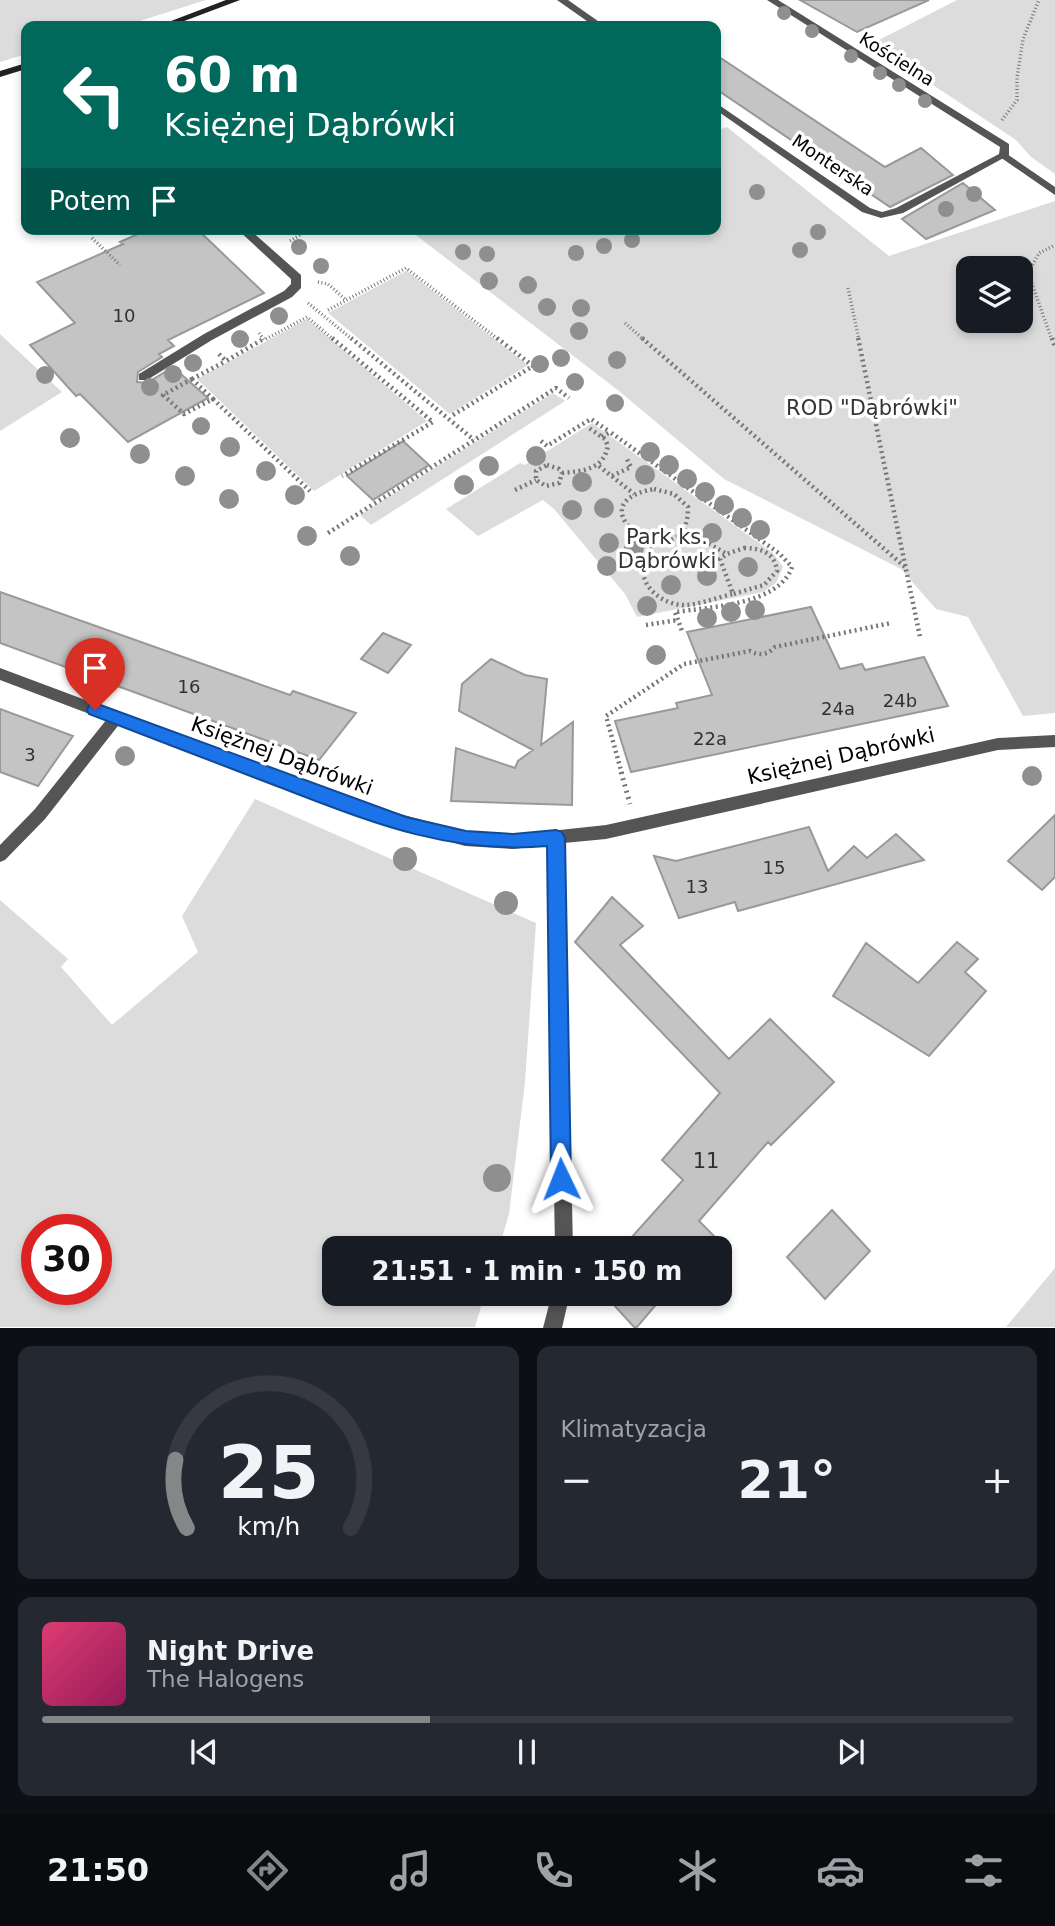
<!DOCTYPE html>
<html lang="pl">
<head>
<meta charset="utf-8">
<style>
	body { margin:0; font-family:"DejaVu Sans",sans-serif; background:#242831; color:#f1f3f6; height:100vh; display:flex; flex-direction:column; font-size:26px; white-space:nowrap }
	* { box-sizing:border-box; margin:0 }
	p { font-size:23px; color:#9ea1a6 }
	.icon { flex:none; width:38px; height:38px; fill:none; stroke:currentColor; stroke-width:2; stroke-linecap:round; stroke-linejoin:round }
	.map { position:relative; height:1328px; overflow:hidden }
	.panel { display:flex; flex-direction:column; gap:18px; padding:18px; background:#0d0f14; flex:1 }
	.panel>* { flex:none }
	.guide { position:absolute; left:21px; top:21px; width:700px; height:214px; border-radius:14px; box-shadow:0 4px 10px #0003; background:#00695c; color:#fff; overflow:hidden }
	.buttons { position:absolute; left:956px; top:256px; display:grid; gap:14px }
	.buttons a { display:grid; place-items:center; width:77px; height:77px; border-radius:14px; background:#171b24; box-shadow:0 4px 10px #0003; font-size:35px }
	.speed { position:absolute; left:21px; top:1214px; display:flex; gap:14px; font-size:35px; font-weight:700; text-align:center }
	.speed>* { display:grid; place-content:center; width:91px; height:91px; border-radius:50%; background:#171b24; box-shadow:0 4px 10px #0003; line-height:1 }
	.speed .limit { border:10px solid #d22; background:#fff; color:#111 }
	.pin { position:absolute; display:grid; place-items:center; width:60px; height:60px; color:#fff; margin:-72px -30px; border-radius:50% 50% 50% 0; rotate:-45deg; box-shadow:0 0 7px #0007 }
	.pin .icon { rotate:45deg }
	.me { position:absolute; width:77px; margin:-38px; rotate:358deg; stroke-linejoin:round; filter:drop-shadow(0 0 5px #0008) }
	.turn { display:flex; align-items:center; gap:24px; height:147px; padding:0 28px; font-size:32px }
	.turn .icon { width:91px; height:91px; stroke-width:2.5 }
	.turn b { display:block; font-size:49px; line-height:60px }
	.then { display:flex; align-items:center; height:66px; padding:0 28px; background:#0003; gap:14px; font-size:26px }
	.big { font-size:52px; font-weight:700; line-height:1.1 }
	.panel .card { flex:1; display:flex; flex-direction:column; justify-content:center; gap:10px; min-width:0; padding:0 24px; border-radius:14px; background:#242831 }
	.panel .dial { align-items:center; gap:0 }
	.dial svg { height:182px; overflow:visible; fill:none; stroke:#363941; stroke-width:7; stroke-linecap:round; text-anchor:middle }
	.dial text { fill:#f1f3f6; stroke:none }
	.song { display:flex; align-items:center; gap:21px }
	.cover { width:84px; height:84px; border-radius:10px; background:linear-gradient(135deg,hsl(340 70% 55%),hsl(330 70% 35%)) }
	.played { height:7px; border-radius:4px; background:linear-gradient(90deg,#858687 40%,#363941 40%) }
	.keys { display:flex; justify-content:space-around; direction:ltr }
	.heat { display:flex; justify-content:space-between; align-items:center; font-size:38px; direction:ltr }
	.panel .tiles { flex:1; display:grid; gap:18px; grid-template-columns:1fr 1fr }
	.card:last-child { grid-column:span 2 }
	.trip { position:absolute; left:322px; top:1236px; width:410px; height:70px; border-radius:14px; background:#171b24; box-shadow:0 4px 10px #0003; font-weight:700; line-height:70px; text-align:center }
	.dock { display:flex; height:112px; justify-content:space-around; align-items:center; background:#090b0e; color:#9ea1a6 }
	.dock .icon { width:49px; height:49px }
	.dock .current { color:#858687 }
	.dock b { font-size:32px; color:#f1f3f6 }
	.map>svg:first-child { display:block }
	.green { fill:#dcdcdc; fill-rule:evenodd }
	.building { fill:#c4c4c4; stroke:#999; stroke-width:2 }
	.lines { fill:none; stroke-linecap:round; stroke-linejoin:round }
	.path-far2 { stroke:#777; stroke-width:3.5; stroke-dasharray:1 2.5; stroke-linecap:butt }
	.path-far1 { stroke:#777; stroke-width:4.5; stroke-dasharray:2 3.5; stroke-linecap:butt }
	.path { stroke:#777; stroke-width:5; stroke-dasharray:2 4.5; stroke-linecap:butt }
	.lane { fill:#555; fill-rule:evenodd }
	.street { fill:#555; fill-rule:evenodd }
	.secondary { fill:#222; fill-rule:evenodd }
	.tree { fill:#8f8f8f }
	.route { fill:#1a73e8; stroke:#114b97; stroke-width:2 }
	.labels { text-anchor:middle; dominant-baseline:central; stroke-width:7; stroke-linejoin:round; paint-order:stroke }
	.far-street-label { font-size:18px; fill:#000; stroke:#fff }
	.number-label { font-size:18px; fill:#313131 }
	.park-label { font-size:21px; fill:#333; stroke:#fff }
	.street-label { font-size:21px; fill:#000; stroke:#fff }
	.near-number-label { font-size:21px; fill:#313131 }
</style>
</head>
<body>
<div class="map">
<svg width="1055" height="1328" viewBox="0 0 1055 1328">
	<rect width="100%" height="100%" fill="#fff"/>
	<path class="green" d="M 0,0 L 206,0 L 124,26 L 26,26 L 26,54 L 0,62 Z
		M 957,0 L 1055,0 L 1055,174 L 1031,157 L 1016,140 L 871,44 Z
		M 727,127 L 889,256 L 1055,201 L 1055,713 L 1023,716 L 968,617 L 936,609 L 901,569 L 724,479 L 619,391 L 408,229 L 716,229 L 716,131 ZM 968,268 L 1020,268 L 1020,320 L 968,320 Z
		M 406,271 L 407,271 L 528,365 L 450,414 L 328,313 Z
		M 307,319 L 427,421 L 314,491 L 197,379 Z
		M 0,334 L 62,392 L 0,431 Z
		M 553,393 L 565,401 L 371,525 L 360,515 Z
		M 592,423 L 773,553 L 783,567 L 776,583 L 763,592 L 637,617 L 625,594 L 554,509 L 543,500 L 478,536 L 446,509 L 520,463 L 525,465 Z
		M 255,799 L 536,923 L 525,1082 L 509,1214 L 499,1248 L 334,1248 L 334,1293 L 485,1293 L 475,1327 L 0,1327 L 0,900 L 68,959 L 61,967 L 112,1025 L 198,952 L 182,916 ZM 37,1230 L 96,1230 L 96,1290 L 37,1290 Z
		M 1055,1268 L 1055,1327 L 1006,1327 Z"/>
	<path class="building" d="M 800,0 L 929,0 L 857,32 Z
		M 716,55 L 885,167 L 921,148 L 953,175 L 890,207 L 716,89 Z
		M 963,183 L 995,210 L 926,239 L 902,219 Z
		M 149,229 L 197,229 L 264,293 L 168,340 L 174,346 L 159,354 L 162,357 L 138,372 L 137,382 L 147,383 L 173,367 L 208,398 L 128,442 L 80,394 L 76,396 L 30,345 L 75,323 L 37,282 L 123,244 L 120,242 Z
		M 403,441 L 429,465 L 373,500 L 347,476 Z
		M 0,592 L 290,695 L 293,691 L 356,713 L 319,760 L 0,643 Z
		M 811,607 L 840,669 L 862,664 L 865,670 L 924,657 L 948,706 L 631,772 L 615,721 L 678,708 L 676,703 L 712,695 L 687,632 Z
		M 383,633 L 411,645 L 388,673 L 361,659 Z
		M 491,659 L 525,675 L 547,679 L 541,745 L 573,722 L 572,805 L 451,801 L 456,748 L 515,768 L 518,761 L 533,750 L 459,711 L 462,684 Z
		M 0,709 L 73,736 L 38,786 L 0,772 Z
		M 1055,815 L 1055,877 L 1042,890 L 1008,861 Z
		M 809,827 L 828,871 L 854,846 L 867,858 L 896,834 L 924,860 L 738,911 L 735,902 L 679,918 L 654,856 L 676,861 Z
		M 612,897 L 643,926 L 620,945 L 729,1059 L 770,1019 L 834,1082 L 771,1145 L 768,1142 L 699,1221 L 714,1236 L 704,1248 L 622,1248 L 683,1180 L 662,1160 L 720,1093 L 575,942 Z
		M 957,942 L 978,959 L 965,972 L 986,991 L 929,1056 L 833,996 L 866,943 L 918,983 Z
		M 832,1210 L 870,1251 L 825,1299 L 787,1257 Z
		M 603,1293 L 666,1293 L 637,1327 L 634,1327 Z"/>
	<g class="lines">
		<path class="path-far2" d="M 1002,120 L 1017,100 L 1017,78 L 1023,39 L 1039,0
			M 92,238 L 120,265
			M 290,241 L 310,229
			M 318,282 L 328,284 L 346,300
			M 848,288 L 859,340
			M 308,303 L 353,340
			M 328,310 L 406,268 L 499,340
			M 625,323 L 644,340
			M 259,333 L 264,340
			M 266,339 L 307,317 L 334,340
			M 1052,340 L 1028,273 L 1039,253 L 1055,245"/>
		<path class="path-far1" d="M 332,338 L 433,422 L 342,476
			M 351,338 L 474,440
			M 642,338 L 905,567
			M 858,338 L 920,637
			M 1052,338 L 1055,347
			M 219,354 L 226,361 L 265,338
			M 192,379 L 213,399 L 184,414 L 163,395 Z
			M 192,379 L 226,361
			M 213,399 L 310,491
			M 453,415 L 533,366 L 497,338
			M 602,437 L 610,432 L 780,554 L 792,567 C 779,605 710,607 675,612 L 682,631
			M 541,441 L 547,446 L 591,419 L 610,432
			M 547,465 L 559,469 L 562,473 L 559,483 L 546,486 L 536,480 L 536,471 Z
			M 599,466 L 634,494
			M 562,473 C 583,471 603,470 608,446 L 605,439 L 589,428
			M 612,476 L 631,467 L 626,457
			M 654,489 L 674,494 L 688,507 C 689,587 565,505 654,489 Z
			M 515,490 L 536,480
			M 685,530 L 725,553
			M 328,533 L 556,388 L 569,398
			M 653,541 C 649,549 644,558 643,567 C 641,588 664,605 684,605 C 700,605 717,597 733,594
			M 744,548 C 761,548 775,553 777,571 L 764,585 L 733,594 L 720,559 L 727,554 Z
			M 646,625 L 678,620
			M 622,774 L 606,716 L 684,664 L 750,651 C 760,656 767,655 775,647 L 891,623"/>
		<path class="path" d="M 621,772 L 630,804"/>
		<path class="lane" d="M 1004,152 L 1055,187 L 1055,195 L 1000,157 L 1000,153 Z
			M 116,712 L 121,714 L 123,718 L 121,722 L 45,819 L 5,860 L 0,862 L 0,845 L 35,809 L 111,714 Z"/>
		<path class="street" d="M 557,0 L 568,0 L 605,26 L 594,26 Z
			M 767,0 L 778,0 L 1009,144 L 1009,155 L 903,213 L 881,218 L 862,212 L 716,110 L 716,103 L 870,208 L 882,212 L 896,208 L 999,154 L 1000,147 Z
			M 237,229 L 249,229 L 301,275 L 301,288 L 292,297 L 212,340 L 147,380 L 139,380 L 139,374 L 204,334 L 284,291 L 291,284 L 291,279 Z
			M 0,668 L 361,803 L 465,832 L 513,835 L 606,825 L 998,738 L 1055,735 L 1055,747 L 998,750 L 606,839 L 564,843 L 573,1248 L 555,1248 L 548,845 L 513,849 L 465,846 L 361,817 L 0,680 Z
			M 552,1293 L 570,1293 L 562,1328 L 543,1328 Z"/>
		<path class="secondary" d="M 226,0 L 240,0 L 171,26 L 158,26 Z
			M 26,63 L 26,69 L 0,77 L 0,71 Z"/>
	</g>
	<g class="tree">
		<circle cx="784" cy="13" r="7"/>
		<circle cx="812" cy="31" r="7"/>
		<circle cx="851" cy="56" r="7"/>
		<circle cx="880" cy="73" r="7"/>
		<circle cx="899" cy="85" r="7"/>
		<circle cx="925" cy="101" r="7"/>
		<circle cx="757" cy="192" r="8"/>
		<circle cx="974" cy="194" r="8"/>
		<circle cx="946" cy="209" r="8"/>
		<circle cx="818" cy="232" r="8"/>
		<circle cx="632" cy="240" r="8"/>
		<circle cx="604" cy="246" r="8"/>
		<circle cx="299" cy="247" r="8"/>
		<circle cx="800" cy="250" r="8"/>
		<circle cx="463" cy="252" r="8"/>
		<circle cx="576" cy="253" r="8"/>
		<circle cx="487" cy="254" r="8"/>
		<circle cx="321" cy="266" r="8"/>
		<circle cx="489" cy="281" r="9"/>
		<circle cx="528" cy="285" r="9"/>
		<circle cx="547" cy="307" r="9"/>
		<circle cx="581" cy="308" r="9"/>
		<circle cx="279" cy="316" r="9"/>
		<circle cx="579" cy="331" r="9"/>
		<circle cx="240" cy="339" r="9"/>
		<circle cx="561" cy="358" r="9"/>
		<circle cx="617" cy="360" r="9"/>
		<circle cx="193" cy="363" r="9"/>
		<circle cx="540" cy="364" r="9"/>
		<circle cx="173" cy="374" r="9"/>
		<circle cx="45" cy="375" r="9"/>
		<circle cx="575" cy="382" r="9"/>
		<circle cx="150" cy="387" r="9"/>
		<circle cx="615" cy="403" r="9"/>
		<circle cx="201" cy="426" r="9"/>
		<circle cx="70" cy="438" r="10"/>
		<circle cx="230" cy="447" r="10"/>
		<circle cx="650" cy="452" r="10"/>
		<circle cx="140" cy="454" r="10"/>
		<circle cx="536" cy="456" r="10"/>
		<circle cx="669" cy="465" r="10"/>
		<circle cx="489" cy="466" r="10"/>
		<circle cx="266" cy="471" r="10"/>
		<circle cx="645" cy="475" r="10"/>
		<circle cx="185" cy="476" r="10"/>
		<circle cx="687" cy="479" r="10"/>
		<circle cx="582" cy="482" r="10"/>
		<circle cx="464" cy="485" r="10"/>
		<circle cx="705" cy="492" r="10"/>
		<circle cx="295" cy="495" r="10"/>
		<circle cx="229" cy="499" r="10"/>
		<circle cx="724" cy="505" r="10"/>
		<circle cx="604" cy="508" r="10"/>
		<circle cx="572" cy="510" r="10"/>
		<circle cx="742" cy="518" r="10"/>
		<circle cx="760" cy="530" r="10"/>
		<circle cx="712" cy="533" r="10"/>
		<circle cx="307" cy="536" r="10"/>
		<circle cx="609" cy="543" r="10"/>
		<circle cx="634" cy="548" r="10"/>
		<circle cx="350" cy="556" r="10"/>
		<circle cx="607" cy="566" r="10"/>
		<circle cx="748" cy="567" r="10"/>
		<circle cx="707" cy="576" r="10"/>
		<circle cx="671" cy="585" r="10"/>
		<circle cx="647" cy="606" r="10"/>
		<circle cx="755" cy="610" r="10"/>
		<circle cx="731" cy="612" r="10"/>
		<circle cx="707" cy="618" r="10"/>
		<circle cx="656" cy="655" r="10"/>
		<circle cx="125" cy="756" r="10"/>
		<circle cx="1032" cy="776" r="10"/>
		<circle cx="405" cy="859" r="12"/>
		<circle cx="506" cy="903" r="12"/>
		<circle cx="497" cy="1178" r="14"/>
	</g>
	<path class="route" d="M 95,703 L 406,817 L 466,831 L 513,834 L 556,830 L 562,832 L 565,838 L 571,1179 L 568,1186 L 561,1189 L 554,1186 L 551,1179 L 547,846 C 447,855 366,820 274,785 C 212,761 151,738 89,714 L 87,710 L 89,705 Z"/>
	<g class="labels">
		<g class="far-street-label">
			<text transform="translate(897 59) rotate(32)">Kościelna</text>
			<text transform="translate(833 165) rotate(34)">Monterska</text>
		</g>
		<g class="number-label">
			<text x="124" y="315">10</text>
			<text x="189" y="686">16</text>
			<text x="900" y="700">24b</text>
			<text x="838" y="708">24a</text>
			<text x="710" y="738">22a</text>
			<text x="30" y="754">3</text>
			<text x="774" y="867">15</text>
			<text x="697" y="886">13</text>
		</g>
		<g class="park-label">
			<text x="872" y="408">ROD "Dąbrówki"</text>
			<text x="667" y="537">Park ks.<tspan x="667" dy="24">Dąbrówki</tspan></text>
		</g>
		<g class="street-label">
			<text transform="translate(282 756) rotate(20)">Księżnej Dąbrówki</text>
			<text transform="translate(841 756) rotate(-13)">Księżnej Dąbrówki</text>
		</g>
		<g class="near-number-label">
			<text x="706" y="1161">11</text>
		</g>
	</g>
</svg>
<div class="buttons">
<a><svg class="icon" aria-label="layers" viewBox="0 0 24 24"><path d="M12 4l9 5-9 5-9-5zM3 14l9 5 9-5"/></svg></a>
</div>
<div class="speed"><div class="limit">30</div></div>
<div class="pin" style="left:95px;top:710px;background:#d93025"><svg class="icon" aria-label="arrive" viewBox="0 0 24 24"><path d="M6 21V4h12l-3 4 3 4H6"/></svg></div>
<svg class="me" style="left:561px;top:1179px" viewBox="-20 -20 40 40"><path d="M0-17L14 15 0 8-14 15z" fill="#1a73e8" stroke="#fff" stroke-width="4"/></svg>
<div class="trip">21:51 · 1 min · 150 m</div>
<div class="guide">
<div class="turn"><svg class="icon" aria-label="left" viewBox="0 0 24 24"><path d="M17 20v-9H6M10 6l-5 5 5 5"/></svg><div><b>60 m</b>Księżnej Dąbrówki</div></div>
<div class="then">Potem<svg class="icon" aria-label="arrive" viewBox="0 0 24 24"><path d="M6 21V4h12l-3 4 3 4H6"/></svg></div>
</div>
</div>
<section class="panel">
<div class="tiles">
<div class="card dial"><svg viewBox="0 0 100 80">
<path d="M14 69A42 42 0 1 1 86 69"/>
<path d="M14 69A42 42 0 0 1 9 39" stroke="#858687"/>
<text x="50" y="56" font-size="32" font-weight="700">25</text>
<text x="50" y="72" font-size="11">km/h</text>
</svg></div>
<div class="card"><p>Klimatyzacja</p>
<div class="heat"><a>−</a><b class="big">21°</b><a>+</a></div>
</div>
<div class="card">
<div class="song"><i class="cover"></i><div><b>Night Drive</b><p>The Halogens</p></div></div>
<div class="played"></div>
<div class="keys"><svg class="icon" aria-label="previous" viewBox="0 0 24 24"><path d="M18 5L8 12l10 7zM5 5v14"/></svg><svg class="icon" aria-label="pause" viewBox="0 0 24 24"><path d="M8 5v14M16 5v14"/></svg><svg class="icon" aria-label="next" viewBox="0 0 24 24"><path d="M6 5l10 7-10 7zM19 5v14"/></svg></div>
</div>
</div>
</section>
<nav class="dock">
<b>21:50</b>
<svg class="icon current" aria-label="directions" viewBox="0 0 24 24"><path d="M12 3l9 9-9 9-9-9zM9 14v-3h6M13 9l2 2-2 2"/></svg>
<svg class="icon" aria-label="music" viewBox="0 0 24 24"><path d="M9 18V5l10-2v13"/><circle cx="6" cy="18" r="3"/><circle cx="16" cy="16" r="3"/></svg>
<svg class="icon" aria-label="phone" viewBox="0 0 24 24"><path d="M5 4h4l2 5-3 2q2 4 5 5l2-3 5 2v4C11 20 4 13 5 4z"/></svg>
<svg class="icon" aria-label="climate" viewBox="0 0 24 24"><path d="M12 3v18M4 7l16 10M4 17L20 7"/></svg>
<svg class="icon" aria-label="car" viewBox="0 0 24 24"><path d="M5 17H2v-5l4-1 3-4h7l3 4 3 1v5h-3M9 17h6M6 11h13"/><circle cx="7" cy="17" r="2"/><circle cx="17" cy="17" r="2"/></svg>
<svg class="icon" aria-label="filters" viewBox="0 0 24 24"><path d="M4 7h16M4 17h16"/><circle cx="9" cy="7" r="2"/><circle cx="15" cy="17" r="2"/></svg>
</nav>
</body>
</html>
